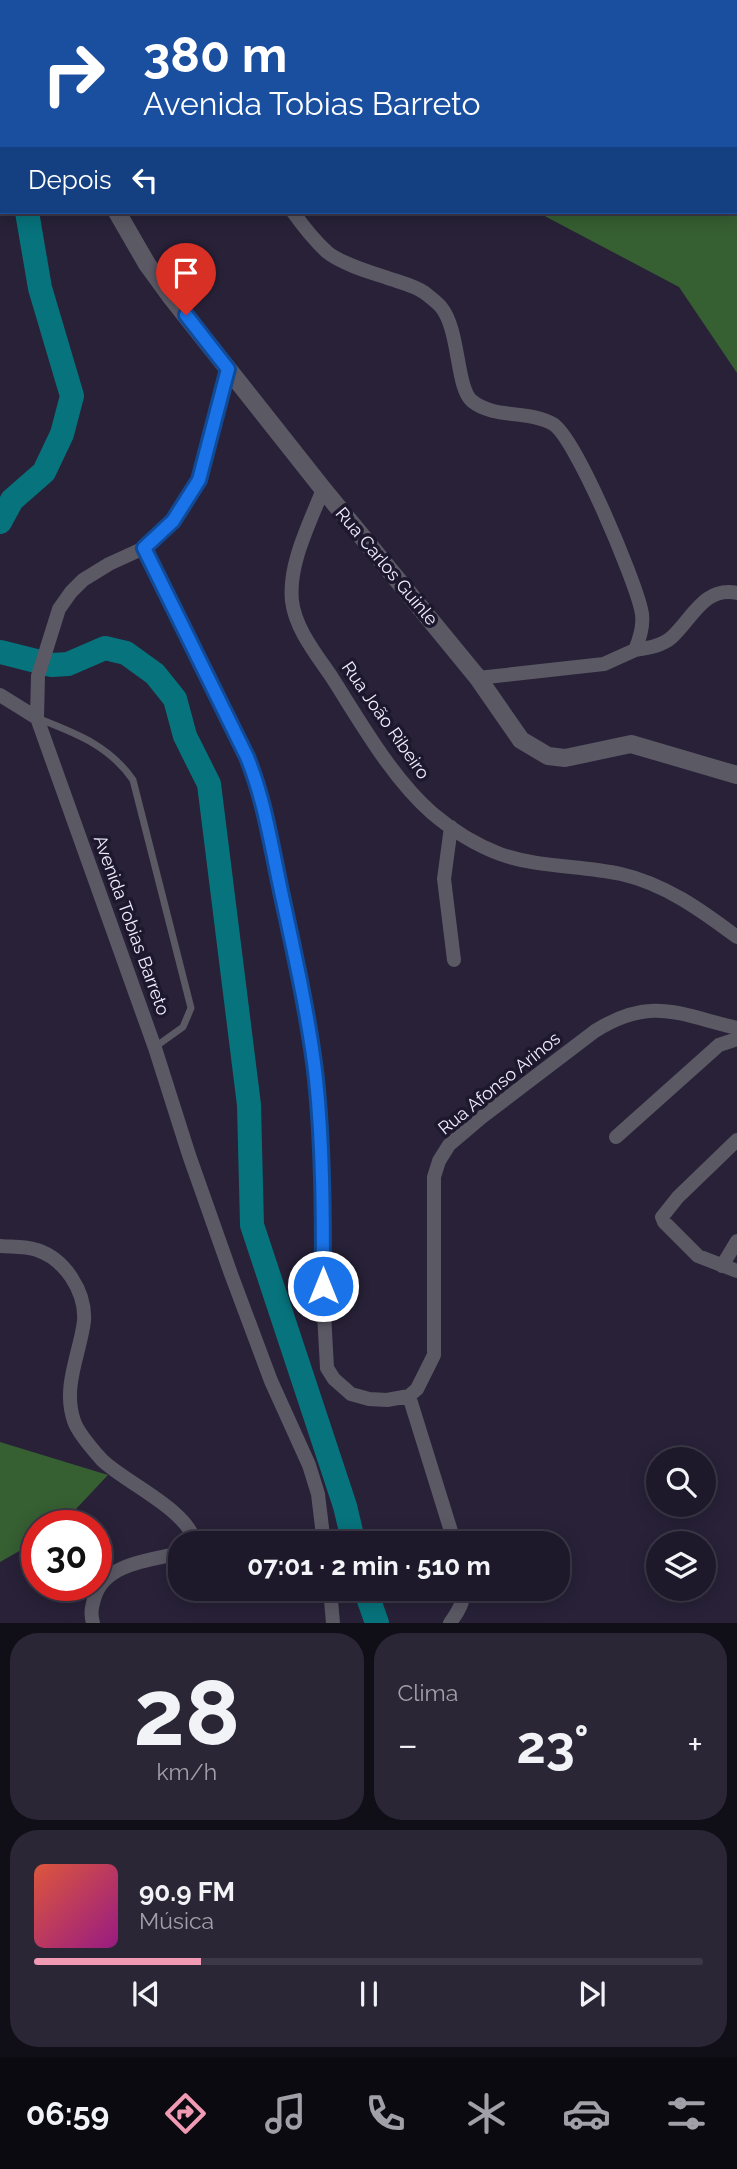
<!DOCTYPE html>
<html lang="pt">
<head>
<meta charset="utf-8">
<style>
	body { margin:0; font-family:Raleway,sans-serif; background:#2b2636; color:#f1f3f6; height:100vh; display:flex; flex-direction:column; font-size:26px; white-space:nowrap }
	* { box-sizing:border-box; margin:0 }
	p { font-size:23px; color:#a1a0a8 }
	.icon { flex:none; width:38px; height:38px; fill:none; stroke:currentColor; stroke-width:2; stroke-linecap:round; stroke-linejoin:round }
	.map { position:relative; height:1623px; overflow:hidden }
	.drawer { display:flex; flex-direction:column; gap:10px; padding:10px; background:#100e17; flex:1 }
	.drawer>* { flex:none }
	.banner { position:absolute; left:0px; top:0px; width:738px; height:214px; box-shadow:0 4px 18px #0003,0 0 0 2px #3c3847; background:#1a4fa0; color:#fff; overflow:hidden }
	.tools { position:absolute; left:646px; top:1447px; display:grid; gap:14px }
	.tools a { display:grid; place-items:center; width:70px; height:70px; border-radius:50%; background:#1e192a; box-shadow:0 4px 18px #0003,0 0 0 2px #3c3847; font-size:35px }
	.speed { position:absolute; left:21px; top:1510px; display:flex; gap:14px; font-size:35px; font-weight:700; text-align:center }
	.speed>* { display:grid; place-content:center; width:91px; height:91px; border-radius:50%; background:#1e192a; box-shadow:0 4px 18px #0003,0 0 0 2px #3c3847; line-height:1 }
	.speed .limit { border:10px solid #d22; background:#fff; color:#111 }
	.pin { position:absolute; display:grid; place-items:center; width:60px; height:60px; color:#fff; margin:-72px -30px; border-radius:50% 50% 50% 0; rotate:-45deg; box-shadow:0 0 7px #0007 }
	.pin .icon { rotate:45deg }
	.me { position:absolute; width:77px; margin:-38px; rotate:0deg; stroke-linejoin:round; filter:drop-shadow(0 0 5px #0008) }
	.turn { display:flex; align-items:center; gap:24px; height:147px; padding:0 28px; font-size:32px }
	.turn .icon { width:91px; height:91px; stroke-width:2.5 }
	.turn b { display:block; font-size:49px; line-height:60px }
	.then { display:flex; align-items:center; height:66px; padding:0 28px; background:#0003; gap:14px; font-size:26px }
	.big { font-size:52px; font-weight:700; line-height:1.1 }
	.drawer .widget { flex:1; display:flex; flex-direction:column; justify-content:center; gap:10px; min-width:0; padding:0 24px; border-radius:28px; background:#2b2636 }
	.drawer .dial { align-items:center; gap:0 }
	.dial b { font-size:91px; line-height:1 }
	.song { display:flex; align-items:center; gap:21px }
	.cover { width:84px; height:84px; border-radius:10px; background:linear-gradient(135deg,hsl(10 70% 55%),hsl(310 70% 35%)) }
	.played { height:7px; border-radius:4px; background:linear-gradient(90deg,#f09ab4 25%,#3c3847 25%) }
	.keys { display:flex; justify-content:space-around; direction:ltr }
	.heat { display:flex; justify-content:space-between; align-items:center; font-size:38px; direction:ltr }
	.drawer .tiles { flex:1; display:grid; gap:10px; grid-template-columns:1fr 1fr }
	.widget:last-child { grid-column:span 2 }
	.trip { position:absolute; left:168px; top:1531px; width:402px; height:70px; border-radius:28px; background:#1e192a; box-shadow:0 4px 18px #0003,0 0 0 2px #3c3847; font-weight:700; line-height:70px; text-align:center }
	.tabs { display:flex; height:112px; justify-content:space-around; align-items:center; background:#0c0a11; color:#a1a0a8 }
	.tabs .icon { width:49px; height:49px }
	.tabs .on { color:#f09ab4 }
	.tabs b { font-size:32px; color:#f1f3f6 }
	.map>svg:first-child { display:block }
	.forest { fill:#365f32 }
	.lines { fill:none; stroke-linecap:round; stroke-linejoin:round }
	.river { stroke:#07737c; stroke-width:24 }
	.service { stroke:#5b5964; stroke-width:7 }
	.minor { stroke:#5b5964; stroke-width:14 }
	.tertiary { stroke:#5b5964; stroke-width:18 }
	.route-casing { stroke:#114b97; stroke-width:18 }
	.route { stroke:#1a73e8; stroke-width:12 }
	.labels { text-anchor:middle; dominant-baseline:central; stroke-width:7; stroke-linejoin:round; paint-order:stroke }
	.street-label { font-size:18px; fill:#f1edfd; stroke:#1e182e }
</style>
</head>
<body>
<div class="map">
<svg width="737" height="1623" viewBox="0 0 737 1623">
	<rect width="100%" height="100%" fill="#282138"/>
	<path class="forest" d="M 349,0 L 737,0 L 737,373 L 679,287 L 537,212 L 737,212 L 737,2 Z
		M 0,1442 L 108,1475 L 60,1526 L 37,1526 L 37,1541 L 0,1562 Z"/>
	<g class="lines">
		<path class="river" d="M 0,144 L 2,148
			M 0,522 L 12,500 L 44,472 L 62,434 L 72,396 L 40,288 L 27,212
			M 0,652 L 52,665 L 68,664 L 105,648 L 126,653 L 155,674 L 175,699 L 185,736 L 209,784 L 249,1105 L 252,1225 L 345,1506 L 354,1544
			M 365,1589 L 377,1623"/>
		<path class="service" d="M 37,718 C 75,733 109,745 133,780 L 191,1008 L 183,1027 L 155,1047"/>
		<path class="minor" d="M 115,0 L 116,2
			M 293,212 C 303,226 314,240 327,252 C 340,263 369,272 385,277 C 398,282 414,285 425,293 C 430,297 437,302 441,307 C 460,330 456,388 472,401 C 494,419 529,410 553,424 C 576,438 634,578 641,609 C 645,623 640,638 635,650 L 604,664 L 478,678
			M 228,369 L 199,480 L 185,505 L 173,521 L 144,548 L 109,564 L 83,580 L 71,592 L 59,609 L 38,676 L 37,718 L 155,1048 L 189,1155 L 231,1274 L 271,1381 L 309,1465 L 318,1494 L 324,1544
			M 323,489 C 310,523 288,564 292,601 C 295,628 316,654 331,676 C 360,721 391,777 432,813 C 452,830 476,845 500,854 C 539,868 581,865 621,874 C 665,884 701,910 737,937
			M 144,548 L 247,757 L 253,772 L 270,839 L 300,980 L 316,1079 L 323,1204 L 324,1313 L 327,1368 L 334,1379 L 351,1394 L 369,1399 L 387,1400 L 409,1396 L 417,1389 L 434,1355 L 434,1177 L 439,1161 L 449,1145 L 482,1117 L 595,1031 C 651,996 678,1014 737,1028
			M 635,650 C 648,648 662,646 672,637 C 692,619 704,586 737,593
			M 0,695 L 37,718
			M 451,827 L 444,879 L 454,960
			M 616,1137 L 719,1045 L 737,1039
			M 737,1140 L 678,1197 L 662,1217 L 664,1222 L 698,1256 L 737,1271
			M 0,1246 C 12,1247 26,1246 37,1250 C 65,1259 86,1292 84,1321 C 80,1354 62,1387 74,1421 C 78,1433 93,1450 102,1460 C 124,1482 191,1511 195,1544
			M 722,1266 L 737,1241
			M 409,1396 L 455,1544
			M 330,1589 L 333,1623
			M 93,1623 C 90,1613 92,1606 95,1596 C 106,1563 151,1560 180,1553
			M 450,1623 C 458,1612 464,1602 464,1589"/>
		<path class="tertiary" d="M 2,0 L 3,2
			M 117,212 L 147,264 L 171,297 L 323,489 L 478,678 L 521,740 L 548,756 L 565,758 L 631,744 L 737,775"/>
	</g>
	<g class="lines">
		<g class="route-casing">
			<path id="route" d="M 186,315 L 228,369 L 199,480 L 173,521 L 144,548 L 247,757 C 265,801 272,850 282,896 C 295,956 309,1018 316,1079 C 323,1147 323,1217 323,1286"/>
		</g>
		<use href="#route" class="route"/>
	</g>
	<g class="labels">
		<g class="street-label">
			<text transform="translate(387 566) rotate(50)">Rua Carlos Guinle</text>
			<text transform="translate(386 720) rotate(55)">Rua João Ribeiro</text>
			<text transform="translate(132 925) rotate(70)">Avenida Tobias Barreto</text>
			<text transform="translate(499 1083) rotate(-39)">Rua Afonso Arinos</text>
		</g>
	</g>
</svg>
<div class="tools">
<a><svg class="icon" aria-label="search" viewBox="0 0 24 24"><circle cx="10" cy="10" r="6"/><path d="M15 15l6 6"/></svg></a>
<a><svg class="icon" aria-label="layers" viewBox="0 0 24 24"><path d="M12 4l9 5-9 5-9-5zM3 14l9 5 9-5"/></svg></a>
</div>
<div class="speed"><div class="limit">30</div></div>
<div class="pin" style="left:186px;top:315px;background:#d93025"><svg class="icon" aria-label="arrive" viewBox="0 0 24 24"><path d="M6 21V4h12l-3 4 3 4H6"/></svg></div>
<svg class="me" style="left:323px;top:1286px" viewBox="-20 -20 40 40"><circle r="17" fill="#1a73e8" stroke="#fff" stroke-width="3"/><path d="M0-11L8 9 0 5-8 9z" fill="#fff"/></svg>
<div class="trip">07:01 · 2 min · 510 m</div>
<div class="banner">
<div class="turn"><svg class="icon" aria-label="right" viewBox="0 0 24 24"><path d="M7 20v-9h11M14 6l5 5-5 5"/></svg><div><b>380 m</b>Avenida Tobias Barreto</div></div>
<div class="then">Depois<svg class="icon" aria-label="left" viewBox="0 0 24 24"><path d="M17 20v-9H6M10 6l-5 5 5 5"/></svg></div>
</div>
</div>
<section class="drawer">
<div class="tiles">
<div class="widget dial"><b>28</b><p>km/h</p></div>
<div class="widget"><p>Clima</p>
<div class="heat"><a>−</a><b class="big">23°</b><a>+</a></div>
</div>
<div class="widget">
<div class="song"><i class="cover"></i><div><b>90.9 FM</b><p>Música</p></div></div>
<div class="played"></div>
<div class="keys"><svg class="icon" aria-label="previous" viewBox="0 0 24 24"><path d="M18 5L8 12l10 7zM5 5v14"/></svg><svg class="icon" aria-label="pause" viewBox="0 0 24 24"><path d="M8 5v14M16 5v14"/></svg><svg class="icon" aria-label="next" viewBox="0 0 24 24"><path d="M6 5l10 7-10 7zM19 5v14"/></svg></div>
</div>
</div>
</section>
<nav class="tabs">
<b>06:59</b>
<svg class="icon on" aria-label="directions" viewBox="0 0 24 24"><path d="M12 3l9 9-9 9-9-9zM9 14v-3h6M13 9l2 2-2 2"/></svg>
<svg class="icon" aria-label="music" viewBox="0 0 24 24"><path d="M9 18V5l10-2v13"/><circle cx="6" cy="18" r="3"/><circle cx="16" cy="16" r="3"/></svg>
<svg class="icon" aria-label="phone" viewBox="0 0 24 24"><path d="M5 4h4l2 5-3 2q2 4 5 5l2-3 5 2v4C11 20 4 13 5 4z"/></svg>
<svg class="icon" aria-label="climate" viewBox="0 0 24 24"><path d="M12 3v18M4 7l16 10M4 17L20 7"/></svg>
<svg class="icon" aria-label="car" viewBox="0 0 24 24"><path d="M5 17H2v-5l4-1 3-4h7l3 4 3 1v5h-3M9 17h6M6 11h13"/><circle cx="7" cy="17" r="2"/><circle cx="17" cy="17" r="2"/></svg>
<svg class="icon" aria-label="filters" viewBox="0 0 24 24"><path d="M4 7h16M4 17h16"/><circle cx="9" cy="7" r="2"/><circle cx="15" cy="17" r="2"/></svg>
</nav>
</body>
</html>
